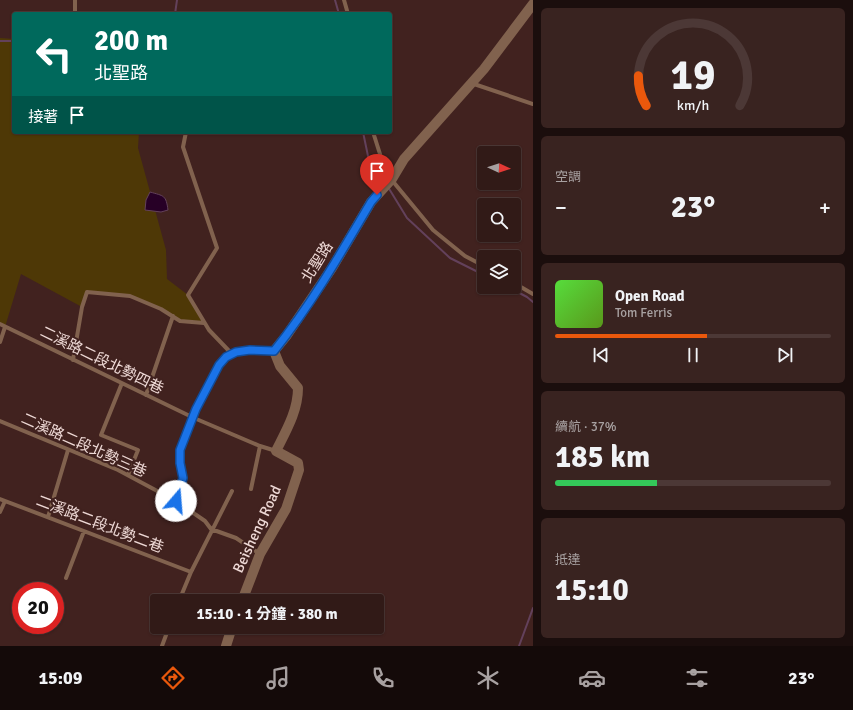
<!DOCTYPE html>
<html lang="zh-TW">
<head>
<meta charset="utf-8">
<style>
	body { margin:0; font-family:Signika,"Noto Sans TC",sans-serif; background:#392320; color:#f1f3f6; height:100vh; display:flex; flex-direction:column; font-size:15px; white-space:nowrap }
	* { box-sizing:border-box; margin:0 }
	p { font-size:13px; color:#a8a1a1 }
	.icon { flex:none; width:22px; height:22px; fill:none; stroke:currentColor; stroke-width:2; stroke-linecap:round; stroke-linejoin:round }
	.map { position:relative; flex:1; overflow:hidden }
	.drawer { display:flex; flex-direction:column; gap:8px; padding:8px; background:#1b0e0d; width:320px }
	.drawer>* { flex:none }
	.guide { position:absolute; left:12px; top:12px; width:380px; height:122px; border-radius:4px; box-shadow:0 1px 3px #0004,0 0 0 1px #4c3836; background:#00695c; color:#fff; overflow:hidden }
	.needle { width:26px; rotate:93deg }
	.tools { position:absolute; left:477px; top:146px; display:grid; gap:8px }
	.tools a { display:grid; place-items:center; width:44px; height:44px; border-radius:4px; background:#311a17; box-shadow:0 1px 3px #0004,0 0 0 1px #4c3836; font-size:20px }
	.speed { position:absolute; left:12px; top:582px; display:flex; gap:8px; font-size:20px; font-weight:700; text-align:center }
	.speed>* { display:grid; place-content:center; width:52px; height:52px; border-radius:50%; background:#311a17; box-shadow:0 1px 3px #0004,0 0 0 1px #4c3836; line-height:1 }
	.speed .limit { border:6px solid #d22; background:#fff; color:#111 }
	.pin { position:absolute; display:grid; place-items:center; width:34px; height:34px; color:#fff; margin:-41px -17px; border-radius:50% 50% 50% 0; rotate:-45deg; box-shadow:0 0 4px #0007 }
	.pin .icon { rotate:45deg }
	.me { position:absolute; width:44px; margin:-22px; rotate:18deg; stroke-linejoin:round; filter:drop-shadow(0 0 3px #0008) }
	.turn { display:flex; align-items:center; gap:14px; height:84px; padding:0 16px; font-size:18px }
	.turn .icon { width:52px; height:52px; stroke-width:2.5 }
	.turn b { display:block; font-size:28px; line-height:34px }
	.then { display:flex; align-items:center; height:38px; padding:0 16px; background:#0003; gap:8px; font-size:15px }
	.big { font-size:30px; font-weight:700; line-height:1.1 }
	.drawer .tile { flex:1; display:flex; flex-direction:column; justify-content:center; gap:6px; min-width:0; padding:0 14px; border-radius:6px; background:#392320 }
	.drawer .dial { align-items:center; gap:0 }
	.dial svg { height:104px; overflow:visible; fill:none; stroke:#4c3836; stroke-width:7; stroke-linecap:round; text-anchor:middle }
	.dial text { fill:#f1f3f6; stroke:none }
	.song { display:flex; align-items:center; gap:12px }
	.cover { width:48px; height:48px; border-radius:6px; background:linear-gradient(135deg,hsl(110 70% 55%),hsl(90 70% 35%)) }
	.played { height:4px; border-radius:2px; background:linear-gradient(90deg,#ea580c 55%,#4c3836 55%) }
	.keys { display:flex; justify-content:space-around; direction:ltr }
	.heat { display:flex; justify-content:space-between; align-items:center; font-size:22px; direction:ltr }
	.charge { height:6px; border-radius:3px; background:linear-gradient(90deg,#34c759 37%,#4c3836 0) }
	.trip { position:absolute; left:150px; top:594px; width:234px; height:40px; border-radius:4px; background:#311a17; box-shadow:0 1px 3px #0004,0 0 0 1px #4c3836; font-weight:700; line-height:40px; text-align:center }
	.dock { display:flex; height:64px; justify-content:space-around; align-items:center; background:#140a09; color:#a8a1a1 }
	.dock .icon { width:28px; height:28px }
	.dock .selected { color:#ea580c }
	.dock b { font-size:18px; color:#f1f3f6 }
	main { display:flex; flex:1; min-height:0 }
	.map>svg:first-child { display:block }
	.green { fill:#4e3806 }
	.water { fill:#270026; stroke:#63415b }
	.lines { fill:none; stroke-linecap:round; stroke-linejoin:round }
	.stream { stroke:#63415b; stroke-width:2 }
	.service { stroke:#81624e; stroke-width:4 }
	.tertiary { stroke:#81624e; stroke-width:10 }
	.route-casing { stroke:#114b97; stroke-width:10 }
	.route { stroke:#1a73e8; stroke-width:7 }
	.labels { text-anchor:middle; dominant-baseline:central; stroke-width:4; stroke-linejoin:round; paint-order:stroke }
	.street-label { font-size:15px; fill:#efdad7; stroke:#41221f }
</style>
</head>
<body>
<main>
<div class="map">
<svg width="533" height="646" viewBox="0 0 533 646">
	<rect width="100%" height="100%" fill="#41221f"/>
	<path class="green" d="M 0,38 L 14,39 L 14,132 L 139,132 L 138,148 L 166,250 L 167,279 L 188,295 L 204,323 L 180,321 L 161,309 L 130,296 L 87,292 L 82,307 L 21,274 L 5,327 L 0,324 Z"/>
	<path class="water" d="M 150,192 C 164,196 166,195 168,210 L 161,212 L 145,210 L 146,200 Z"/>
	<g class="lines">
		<path class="stream" d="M 335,0 L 339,14
			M 175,14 L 177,0
			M 0,41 L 14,41
			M 363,132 L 368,156 L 384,182
			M 388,187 L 407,218 L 450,258 L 484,275
			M 508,287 L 527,297 L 533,302
			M 519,646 L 533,608"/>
		<path class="service" d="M 344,0 L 348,14
			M 75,14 L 75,0
			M 471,83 L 533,104
			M 186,132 L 183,147 L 217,248 L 188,295 L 209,330 L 232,354
			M 373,132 L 386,173 L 433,230 L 465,256 L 484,266
			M 514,283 L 533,294
			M 0,324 L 194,418 L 260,446 L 276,451
			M 0,342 L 5,327
			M 73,360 L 82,307 L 87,292 L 130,296 L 161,309 L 180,321 L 204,323
			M 122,383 L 101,435 L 138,450 L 128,475
			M 146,395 L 173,316
			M 0,421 L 118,470 L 176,501 L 205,521 L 211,529 L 236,538 L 260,554
			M 251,489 L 260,446
			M 0,499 L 191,572
			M 176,501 L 183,478 L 180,463 L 180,450 L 196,409 L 219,365 L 226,357 L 236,352 L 250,350 L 273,351
			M 0,512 L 5,501
			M 48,517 L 68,450
			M 66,578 L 84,531
			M 179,601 L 191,572 L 232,491
			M 162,646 L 169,627"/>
		<path class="tertiary" d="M 242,601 L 260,554 L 286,509 L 299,470 L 298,463 L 276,451 C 286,431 298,411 298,388 L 280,366 L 274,351 L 287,335 L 332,268 L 371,202 L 392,179 L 404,159 L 484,69 L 533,4
			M 226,646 L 232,627"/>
	</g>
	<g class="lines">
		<g class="route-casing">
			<path id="route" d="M 176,501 L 183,478 L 180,463 L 180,450 L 196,409 L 219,365 L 226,357 L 236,352 L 250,350 L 274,351 C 311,305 341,253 371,202 L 377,195"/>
		</g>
		<use href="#route" class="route"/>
	</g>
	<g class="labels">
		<g class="street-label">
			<text transform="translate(317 262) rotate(-58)">北聖路</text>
			<text transform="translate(102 360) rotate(26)">二溪路二段北勢四巷</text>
			<text transform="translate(84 445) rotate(24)">二溪路二段北勢三巷</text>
			<text transform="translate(100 524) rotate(21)">二溪路二段北勢二巷</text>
			<text transform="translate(257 529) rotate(-65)">Beisheng Road</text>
		</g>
	</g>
</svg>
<div class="tools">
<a><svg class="needle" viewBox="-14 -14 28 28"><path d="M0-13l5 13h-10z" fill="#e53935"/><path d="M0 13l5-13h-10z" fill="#a8a1a1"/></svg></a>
<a><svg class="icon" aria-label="search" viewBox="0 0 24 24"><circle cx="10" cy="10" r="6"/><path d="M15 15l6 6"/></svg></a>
<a><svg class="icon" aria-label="layers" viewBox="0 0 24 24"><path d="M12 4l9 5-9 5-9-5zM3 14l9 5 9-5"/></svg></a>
</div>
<div class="speed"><div class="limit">20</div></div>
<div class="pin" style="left:377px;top:195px;background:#d93025"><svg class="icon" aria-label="arrive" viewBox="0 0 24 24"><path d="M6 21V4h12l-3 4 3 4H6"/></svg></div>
<svg class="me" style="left:176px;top:501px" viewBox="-20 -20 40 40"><circle r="19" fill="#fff"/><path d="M0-13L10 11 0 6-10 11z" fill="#1a73e8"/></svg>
<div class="trip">15:10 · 1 分鐘 · 380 m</div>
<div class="guide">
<div class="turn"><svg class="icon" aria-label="left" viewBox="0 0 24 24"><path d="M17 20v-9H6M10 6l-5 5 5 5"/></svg><div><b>200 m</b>北聖路</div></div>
<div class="then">接著<svg class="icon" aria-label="arrive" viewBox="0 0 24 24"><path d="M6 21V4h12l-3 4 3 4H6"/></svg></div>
</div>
</div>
<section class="drawer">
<div class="tile dial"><svg viewBox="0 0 100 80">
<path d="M14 69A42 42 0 1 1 86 69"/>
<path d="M14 69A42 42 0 0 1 8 46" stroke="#ea580c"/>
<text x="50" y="56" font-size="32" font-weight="700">19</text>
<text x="50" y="72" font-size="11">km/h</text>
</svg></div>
<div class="tile"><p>空調</p>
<div class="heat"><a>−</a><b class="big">23°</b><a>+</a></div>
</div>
<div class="tile">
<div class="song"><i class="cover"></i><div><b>Open Road</b><p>Tom Ferris</p></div></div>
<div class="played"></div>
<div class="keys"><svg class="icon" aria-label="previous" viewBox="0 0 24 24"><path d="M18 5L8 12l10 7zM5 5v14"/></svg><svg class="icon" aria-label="pause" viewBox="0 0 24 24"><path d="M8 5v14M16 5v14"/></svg><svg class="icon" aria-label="next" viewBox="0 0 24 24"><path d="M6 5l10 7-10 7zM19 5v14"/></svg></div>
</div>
<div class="tile"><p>續航 · 37%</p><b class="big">185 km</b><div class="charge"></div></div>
<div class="tile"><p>抵達</p><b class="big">15:10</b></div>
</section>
</main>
<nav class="dock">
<b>15:09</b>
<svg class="icon selected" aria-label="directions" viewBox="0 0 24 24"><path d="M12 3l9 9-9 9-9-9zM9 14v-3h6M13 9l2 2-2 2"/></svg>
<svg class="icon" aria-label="music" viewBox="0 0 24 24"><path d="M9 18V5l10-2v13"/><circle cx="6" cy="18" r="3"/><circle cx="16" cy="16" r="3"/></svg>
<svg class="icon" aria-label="phone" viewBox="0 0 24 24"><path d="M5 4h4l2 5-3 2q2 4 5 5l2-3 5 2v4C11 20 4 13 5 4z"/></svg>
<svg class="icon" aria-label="climate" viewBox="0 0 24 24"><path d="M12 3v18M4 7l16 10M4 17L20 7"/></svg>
<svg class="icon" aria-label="car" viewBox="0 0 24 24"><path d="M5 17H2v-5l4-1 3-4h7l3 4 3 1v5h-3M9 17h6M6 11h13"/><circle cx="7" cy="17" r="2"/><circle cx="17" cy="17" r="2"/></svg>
<svg class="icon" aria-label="filters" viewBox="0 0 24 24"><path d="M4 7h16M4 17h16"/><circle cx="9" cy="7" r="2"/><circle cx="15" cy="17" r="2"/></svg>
<b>23°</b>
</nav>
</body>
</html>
